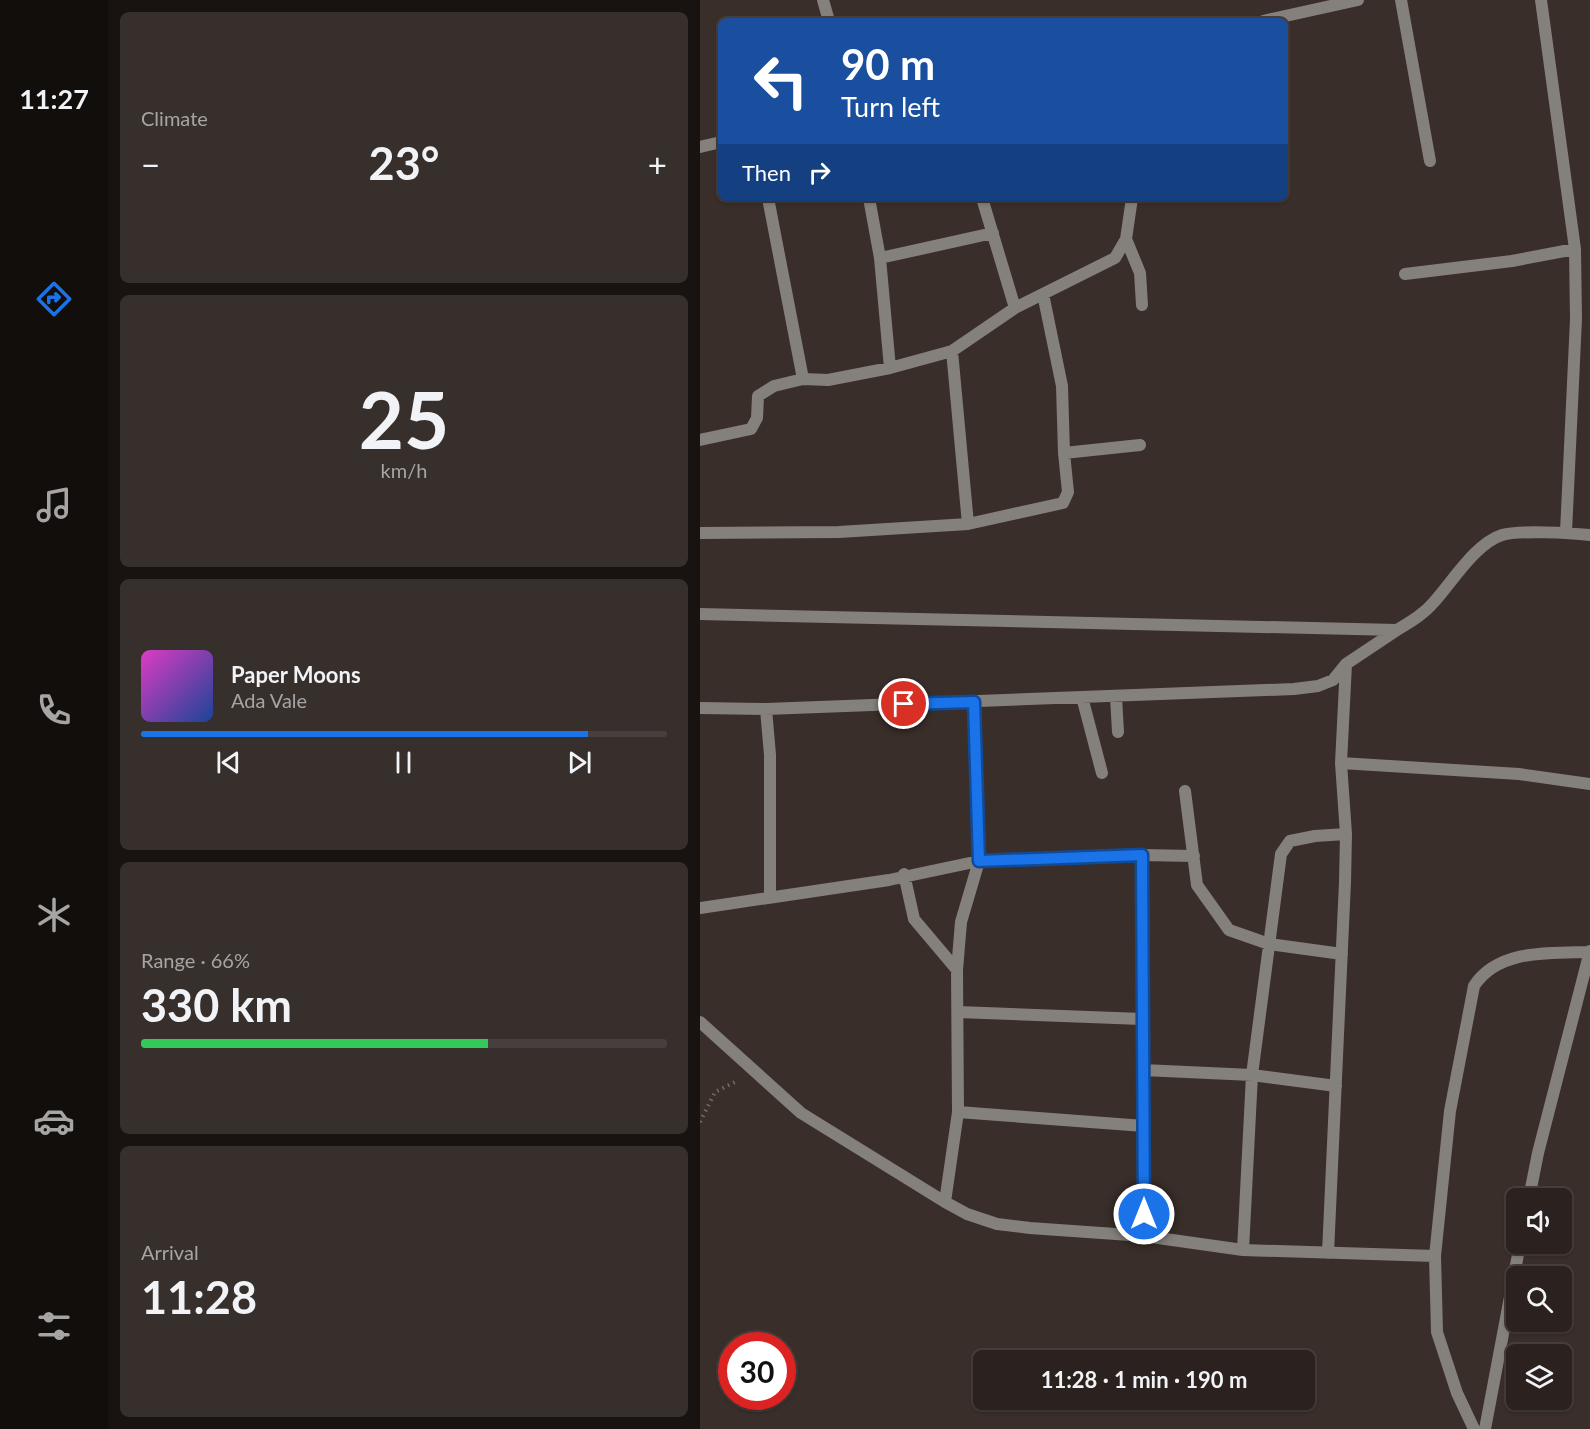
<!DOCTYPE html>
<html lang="en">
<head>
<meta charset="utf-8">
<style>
	body { margin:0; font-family:Lato,sans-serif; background:#372f2c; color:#f1f3f6; height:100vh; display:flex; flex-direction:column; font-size:22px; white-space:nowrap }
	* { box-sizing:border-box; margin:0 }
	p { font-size:20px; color:#a6a4a4 }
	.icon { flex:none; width:33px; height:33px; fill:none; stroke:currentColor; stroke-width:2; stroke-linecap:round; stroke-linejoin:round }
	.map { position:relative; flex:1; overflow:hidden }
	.sheet { display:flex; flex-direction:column; gap:12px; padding:12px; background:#181311; width:592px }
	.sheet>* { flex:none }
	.guide { position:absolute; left:18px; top:18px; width:570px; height:183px; border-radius:9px; box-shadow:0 2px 4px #0004,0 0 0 2px #473f3d; background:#1a4fa0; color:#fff; overflow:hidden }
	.buttons { position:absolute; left:806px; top:1188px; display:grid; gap:12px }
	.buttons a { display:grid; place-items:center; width:66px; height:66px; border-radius:9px; background:#2b221f; box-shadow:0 2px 4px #0004,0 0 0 2px #473f3d; font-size:30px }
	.speed { position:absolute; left:18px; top:1332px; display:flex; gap:12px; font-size:30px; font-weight:700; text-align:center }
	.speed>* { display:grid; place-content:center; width:78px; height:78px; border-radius:50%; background:#2b221f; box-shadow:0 2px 4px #0004,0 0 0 2px #473f3d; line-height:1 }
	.speed .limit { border:9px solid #d22; background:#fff; color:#111 }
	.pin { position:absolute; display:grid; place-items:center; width:51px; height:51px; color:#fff; margin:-26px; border:3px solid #fff; border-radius:50%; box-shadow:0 2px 6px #0007 }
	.me { position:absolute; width:66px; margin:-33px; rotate:0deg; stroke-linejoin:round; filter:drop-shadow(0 0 4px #0008) }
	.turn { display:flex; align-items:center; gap:21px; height:126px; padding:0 24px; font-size:27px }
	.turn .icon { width:78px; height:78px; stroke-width:2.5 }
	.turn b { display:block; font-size:42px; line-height:51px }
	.then { display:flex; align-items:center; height:57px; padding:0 24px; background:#0003; gap:12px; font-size:22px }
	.big { font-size:45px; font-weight:700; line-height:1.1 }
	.sheet .tile { flex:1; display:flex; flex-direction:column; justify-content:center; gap:9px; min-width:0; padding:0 21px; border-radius:9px; background:#372f2c }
	.sheet .dial { align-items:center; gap:0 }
	.dial b { font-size:78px; line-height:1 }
	.song { display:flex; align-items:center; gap:18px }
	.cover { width:72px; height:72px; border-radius:9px; background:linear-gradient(135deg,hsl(310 70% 55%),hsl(220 70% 35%)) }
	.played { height:6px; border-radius:3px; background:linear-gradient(90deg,#1a73e8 85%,#473f3d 85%) }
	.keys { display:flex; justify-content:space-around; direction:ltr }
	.heat { display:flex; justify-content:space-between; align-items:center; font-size:33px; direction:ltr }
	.charge { height:9px; border-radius:4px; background:linear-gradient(90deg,#34c759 66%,#473f3d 0) }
	.trip { position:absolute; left:273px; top:1350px; width:342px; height:60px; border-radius:9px; background:#2b221f; box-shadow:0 2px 4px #0004,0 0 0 2px #473f3d; font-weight:700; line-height:60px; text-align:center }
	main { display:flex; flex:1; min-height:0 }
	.menu { display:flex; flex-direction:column; width:108px; justify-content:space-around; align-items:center; background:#110e0c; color:#a6a4a4 }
	.menu .icon { width:42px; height:42px }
	.menu .current { color:#1a73e8 }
	.menu b { font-size:27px; color:#f1f3f6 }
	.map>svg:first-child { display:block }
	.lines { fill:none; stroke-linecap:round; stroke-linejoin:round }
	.path { stroke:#766c67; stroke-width:4; stroke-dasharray:1.5 4.5; stroke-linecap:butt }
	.street { stroke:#84807c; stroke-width:12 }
	.route-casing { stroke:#114b97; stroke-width:15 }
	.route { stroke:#1a73e8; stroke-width:10 }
</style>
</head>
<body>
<main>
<nav class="menu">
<b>11:27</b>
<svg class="icon current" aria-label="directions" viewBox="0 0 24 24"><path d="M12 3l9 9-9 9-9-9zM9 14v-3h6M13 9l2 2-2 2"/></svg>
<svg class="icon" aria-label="music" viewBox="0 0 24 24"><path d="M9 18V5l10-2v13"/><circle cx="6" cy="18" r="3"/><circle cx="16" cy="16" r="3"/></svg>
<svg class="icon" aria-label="phone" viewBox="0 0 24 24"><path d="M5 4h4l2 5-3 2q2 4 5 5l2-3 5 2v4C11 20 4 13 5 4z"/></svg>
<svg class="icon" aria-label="climate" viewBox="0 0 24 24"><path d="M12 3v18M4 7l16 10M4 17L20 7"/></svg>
<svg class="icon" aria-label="car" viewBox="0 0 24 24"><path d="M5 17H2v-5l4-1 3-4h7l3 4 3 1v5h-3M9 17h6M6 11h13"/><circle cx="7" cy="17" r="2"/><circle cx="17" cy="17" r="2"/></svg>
<svg class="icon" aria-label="filters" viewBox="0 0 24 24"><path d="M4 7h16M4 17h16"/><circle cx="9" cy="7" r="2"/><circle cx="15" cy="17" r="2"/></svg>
</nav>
<section class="sheet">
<div class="tile"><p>Climate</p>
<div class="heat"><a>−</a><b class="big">23°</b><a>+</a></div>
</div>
<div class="tile dial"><b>25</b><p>km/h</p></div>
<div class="tile">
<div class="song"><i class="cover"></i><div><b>Paper Moons</b><p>Ada Vale</p></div></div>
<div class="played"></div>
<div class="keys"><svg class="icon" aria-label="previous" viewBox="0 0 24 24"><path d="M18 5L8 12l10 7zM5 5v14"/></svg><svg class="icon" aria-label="pause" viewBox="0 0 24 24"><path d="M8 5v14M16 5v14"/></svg><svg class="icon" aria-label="next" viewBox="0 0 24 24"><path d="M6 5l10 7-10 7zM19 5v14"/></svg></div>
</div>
<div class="tile"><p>Range · 66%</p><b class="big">330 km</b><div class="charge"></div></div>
<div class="tile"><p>Arrival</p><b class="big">11:28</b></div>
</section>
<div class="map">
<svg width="890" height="1429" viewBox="0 0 890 1429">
	<rect width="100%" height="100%" fill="#392e29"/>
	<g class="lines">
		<path class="path" d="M 0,1122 L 15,1092 L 37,1081"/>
		<path class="street" d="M 123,0 L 129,21
			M 701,0 L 730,161
			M 841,0 L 875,249 L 876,319 L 866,532
			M 563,21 L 658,0
			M 0,147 L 21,142
			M 169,198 L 180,258 L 190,368
			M 282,198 L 315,308
			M 426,239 L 440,273 L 442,305
			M 180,258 L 293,233
			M 705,274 L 812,261 L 875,249
			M 252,351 L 268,524
			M 103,379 L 128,380 L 190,368 L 252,351 L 315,308 L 415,258 L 426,239 L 432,198
			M 0,440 L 51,429 L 57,418 L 58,396 L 74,386 L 103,379 L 68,198
			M 364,453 L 440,445
			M 0,533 L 139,532 L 268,524 L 363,503 L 368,492 L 364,453 L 362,386 L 343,294
			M 0,614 L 697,630 C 710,622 724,614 734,602 C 752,582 776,543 802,535 C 819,530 871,533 890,535
			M 382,697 L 402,773
			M 416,697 L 418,732
			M 0,708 L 66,709 L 594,689 L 618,686 L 633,680 L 646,664 L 697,630
			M 66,709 L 70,755 L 70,897
			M 641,763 L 819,774 L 890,784
			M 485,791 L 497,885 L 529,930 L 569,944 L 642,954
			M 442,855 L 443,1070 L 552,1075 L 636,1086
			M 204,874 L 214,919 L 257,970
			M 0,908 L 189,880 L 279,861 L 442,855 L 494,856
			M 258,1012 L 442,1019
			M 0,1022 L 101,1113 L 245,1202 L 267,1214 L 297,1224 L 330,1228 L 444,1236 L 543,1250 L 735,1256
			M 443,1070 L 444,1236
			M 258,1112 L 257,970 L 261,922 L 279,861 L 274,702
			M 829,1198 L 838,1153 L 890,951
			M 245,1202 L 258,1112 L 444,1126
			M 543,1250 L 552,1075 L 581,854 L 590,841 L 615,836 L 646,834
			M 628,1253 L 645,882 L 646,834 L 641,763 L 646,664
			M 774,1429 L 757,1393 L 737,1332 L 735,1256 L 750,1111 L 774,986 C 798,949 850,953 889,952
			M 785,1429 L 820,1244"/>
	</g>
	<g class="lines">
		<g class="route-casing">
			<path id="route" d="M 204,704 L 274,702 L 279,861 L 442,855 L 444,1214"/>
		</g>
		<use href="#route" class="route"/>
	</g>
</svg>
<div class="buttons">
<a><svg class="icon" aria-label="sound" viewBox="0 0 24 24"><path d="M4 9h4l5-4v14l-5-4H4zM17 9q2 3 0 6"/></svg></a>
<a><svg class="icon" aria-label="search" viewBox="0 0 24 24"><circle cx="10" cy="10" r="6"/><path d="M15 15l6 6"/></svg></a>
<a><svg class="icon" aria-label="layers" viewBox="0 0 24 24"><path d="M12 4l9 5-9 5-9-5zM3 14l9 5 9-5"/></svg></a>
</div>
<div class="speed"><div class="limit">30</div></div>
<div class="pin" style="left:204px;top:704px;background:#d93025"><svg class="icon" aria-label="arrive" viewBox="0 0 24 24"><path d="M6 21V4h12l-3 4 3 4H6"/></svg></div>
<svg class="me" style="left:444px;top:1214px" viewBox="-20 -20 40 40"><circle r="17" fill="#1a73e8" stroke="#fff" stroke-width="3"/><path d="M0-11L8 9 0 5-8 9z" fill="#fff"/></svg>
<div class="trip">11:28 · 1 min · 190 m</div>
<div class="guide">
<div class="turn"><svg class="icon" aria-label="left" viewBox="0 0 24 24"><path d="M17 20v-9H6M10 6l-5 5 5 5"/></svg><div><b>90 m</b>Turn left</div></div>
<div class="then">Then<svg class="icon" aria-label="right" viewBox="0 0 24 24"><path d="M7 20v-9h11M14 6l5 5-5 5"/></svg></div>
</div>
</div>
</main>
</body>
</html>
